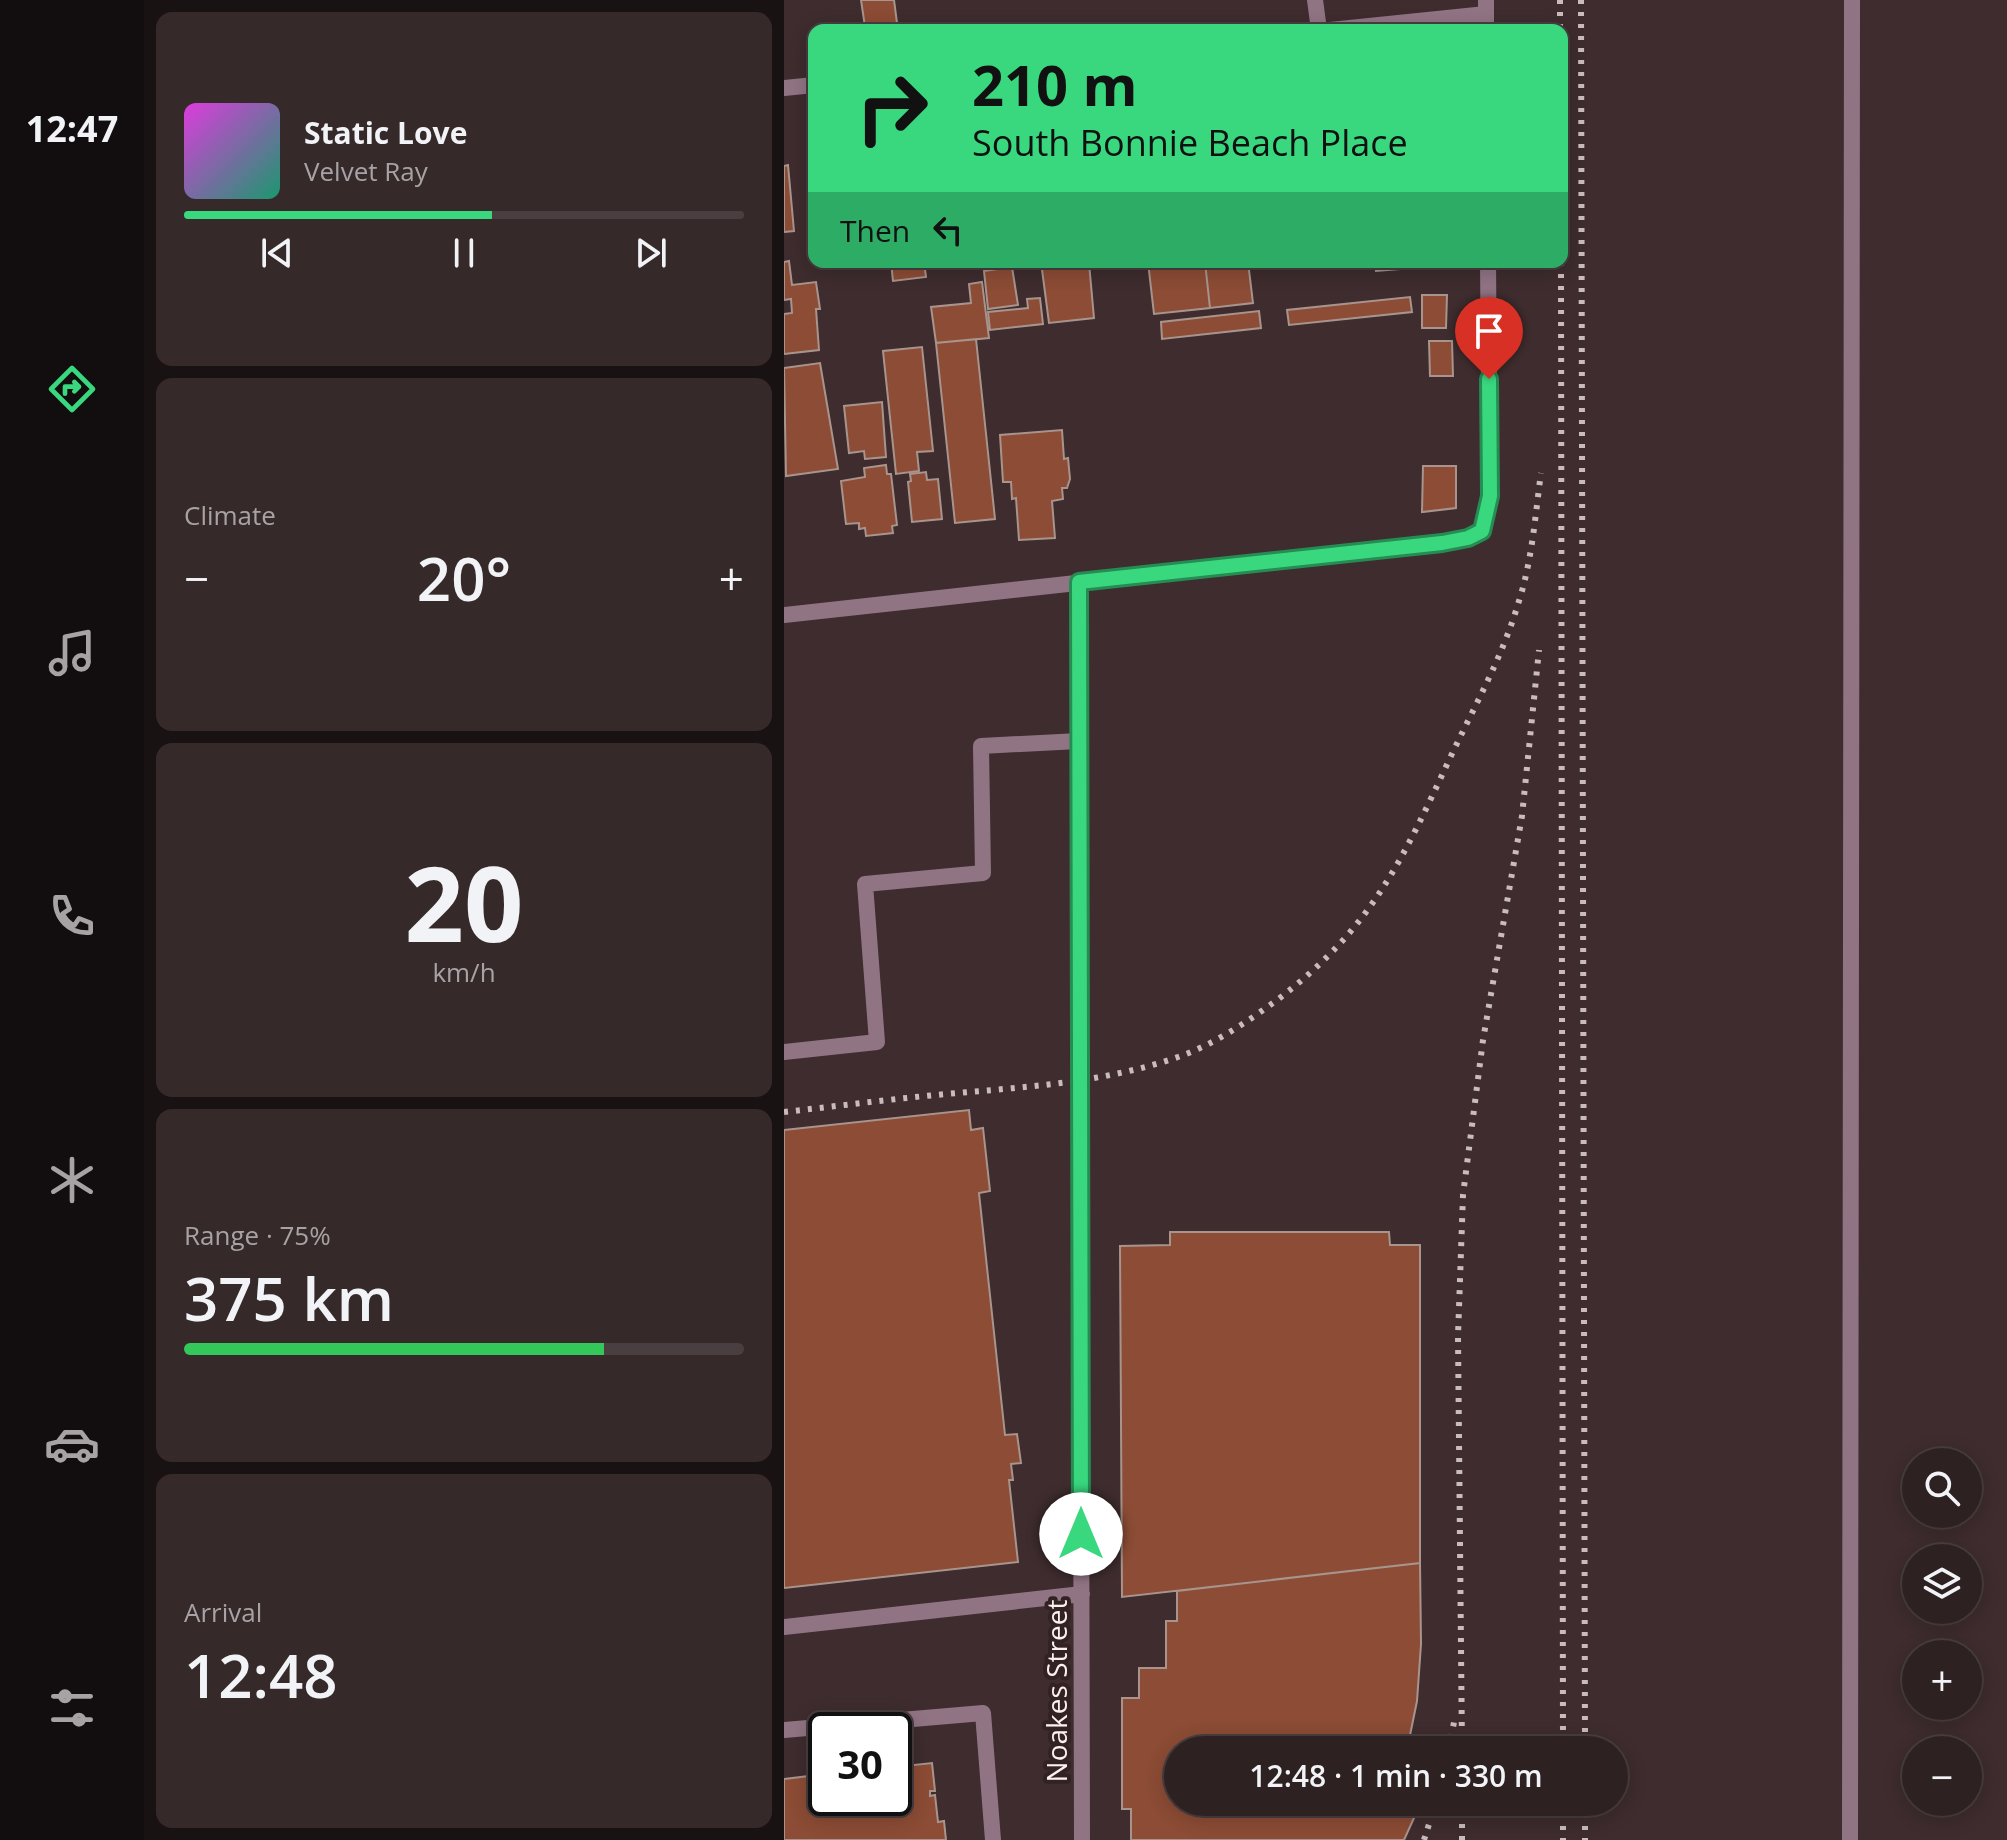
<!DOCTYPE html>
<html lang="en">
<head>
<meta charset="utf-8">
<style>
	body { margin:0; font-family:"Open Sans",sans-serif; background:#36292a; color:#f1f3f6; height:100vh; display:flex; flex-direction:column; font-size:30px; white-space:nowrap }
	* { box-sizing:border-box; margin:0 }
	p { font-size:26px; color:#a7a3a5 }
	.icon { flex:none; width:44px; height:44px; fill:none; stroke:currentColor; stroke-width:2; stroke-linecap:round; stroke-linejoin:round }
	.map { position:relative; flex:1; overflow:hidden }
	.side { display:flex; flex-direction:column; gap:12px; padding:12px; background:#191213; width:640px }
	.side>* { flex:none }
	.hud { position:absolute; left:24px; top:24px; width:760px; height:244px; border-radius:16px; box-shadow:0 4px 20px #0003,0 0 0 2px #493e40; background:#39d87f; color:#111; overflow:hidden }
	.buttons { position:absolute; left:1118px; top:1448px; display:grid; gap:16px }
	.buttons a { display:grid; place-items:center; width:80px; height:80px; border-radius:50%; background:#2e2122; box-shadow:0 4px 20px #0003,0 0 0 2px #493e40; font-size:40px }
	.speed { position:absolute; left:24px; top:1712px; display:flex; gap:16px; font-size:40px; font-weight:700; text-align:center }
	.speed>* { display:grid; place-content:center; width:104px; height:104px; border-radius:50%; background:#2e2122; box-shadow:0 4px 20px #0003,0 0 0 2px #493e40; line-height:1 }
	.speed .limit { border:4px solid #111; border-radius:12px; background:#fff; color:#111 }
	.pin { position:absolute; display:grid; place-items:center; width:68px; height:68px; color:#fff; margin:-82px -34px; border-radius:50% 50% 50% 0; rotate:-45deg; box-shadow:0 0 8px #0007 }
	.pin .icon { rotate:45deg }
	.me { position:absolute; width:88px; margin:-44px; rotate:0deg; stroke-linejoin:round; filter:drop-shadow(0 0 6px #0008) }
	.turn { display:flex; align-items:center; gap:28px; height:168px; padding:0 32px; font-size:36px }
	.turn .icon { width:104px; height:104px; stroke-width:2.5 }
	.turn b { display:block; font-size:56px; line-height:68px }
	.then { display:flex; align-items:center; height:76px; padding:0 32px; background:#0003; gap:16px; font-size:30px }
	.big { font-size:60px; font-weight:600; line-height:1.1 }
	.side .card { flex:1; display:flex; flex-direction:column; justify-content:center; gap:12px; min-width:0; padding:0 28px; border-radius:16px; background:#36292a }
	.side .dial { align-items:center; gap:0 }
	.dial b { font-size:104px; line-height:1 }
	.song { display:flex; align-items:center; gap:24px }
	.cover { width:96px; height:96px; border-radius:12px; background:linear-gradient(135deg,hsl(300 70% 55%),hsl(160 70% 35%)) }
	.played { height:8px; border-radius:4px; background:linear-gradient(90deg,#39d87f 55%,#493e40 55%) }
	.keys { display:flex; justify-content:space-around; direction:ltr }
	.heat { display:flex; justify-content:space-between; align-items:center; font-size:44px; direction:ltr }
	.charge { height:12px; border-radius:6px; background:linear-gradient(90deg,#34c759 75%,#493e40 0) }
	.trip { position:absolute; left:380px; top:1736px; width:464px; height:80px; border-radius:40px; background:#2e2122; box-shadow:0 4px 20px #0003,0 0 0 2px #493e40; font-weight:600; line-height:80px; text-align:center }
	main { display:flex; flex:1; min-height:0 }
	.tab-bar { display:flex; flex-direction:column; width:144px; justify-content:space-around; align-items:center; background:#120d0e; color:#a7a3a5 }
	.tab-bar .icon { width:56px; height:56px }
	.tab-bar .selected { color:#39d87f }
	.tab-bar b { font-size:36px; color:#f1f3f6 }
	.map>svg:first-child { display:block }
	.building { fill:#8c4c35; stroke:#a8948d; stroke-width:2 }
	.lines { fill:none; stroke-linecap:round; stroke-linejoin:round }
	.service { stroke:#917484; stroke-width:16 }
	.minor { stroke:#917484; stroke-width:16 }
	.rail { stroke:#cabcbd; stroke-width:6; stroke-dasharray:4 8; stroke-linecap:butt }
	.route-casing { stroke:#258c53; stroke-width:20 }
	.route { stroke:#39d87f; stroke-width:14 }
	.labels { text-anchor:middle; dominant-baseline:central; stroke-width:8; stroke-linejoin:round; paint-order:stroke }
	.street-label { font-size:28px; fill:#fbeff0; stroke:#332224 }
</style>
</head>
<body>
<main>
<nav class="tab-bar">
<b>12:47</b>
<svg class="icon selected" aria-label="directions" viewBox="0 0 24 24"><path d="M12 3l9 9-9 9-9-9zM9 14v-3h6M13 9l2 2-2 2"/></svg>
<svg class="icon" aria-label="music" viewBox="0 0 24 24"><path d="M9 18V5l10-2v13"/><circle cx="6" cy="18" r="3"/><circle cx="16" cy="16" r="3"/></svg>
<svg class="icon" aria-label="phone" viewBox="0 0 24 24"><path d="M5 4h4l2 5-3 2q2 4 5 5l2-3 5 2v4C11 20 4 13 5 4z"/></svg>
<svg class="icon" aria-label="climate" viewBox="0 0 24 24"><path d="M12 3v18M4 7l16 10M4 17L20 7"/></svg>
<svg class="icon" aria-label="car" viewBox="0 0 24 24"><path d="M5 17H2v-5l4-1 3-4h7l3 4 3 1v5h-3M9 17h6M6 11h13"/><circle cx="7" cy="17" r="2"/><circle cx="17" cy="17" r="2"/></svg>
<svg class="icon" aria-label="filters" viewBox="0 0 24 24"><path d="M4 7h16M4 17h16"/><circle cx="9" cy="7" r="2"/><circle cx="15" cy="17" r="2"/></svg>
</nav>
<section class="side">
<div class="card">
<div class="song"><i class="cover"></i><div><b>Static Love</b><p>Velvet Ray</p></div></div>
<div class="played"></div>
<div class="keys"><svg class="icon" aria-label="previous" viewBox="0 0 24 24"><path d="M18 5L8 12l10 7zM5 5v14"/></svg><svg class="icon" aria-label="pause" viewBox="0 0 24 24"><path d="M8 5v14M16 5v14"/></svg><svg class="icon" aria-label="next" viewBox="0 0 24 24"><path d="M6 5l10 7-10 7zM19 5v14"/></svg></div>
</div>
<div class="card"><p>Climate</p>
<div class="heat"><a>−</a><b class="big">20°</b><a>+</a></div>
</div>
<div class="card dial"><b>20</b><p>km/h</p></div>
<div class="card"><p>Range · 75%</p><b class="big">375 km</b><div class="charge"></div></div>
<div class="card"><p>Arrival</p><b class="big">12:48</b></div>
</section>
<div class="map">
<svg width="1223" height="1840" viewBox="0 0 1223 1840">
	<rect width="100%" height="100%" fill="#3e2c2e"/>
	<path class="building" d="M 77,0 L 110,0 L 113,23 L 81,27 Z
		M 4,165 L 10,231 L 0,232 L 0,166 Z
		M 5,261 L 8,285 L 32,282 L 36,309 L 32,309 L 35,350 L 0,354 L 0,314 L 8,313 L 7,299 L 0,300 L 0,262 Z
		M 107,262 L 140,262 L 142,277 L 109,281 Z
		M 257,262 L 272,262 L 272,267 L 305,263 L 310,318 L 265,323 Z
		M 364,262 L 421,262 L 426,308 L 370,314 Z
		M 421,262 L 464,262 L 469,303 L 426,308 Z
		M 591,262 L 652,262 L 653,266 L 592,271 Z
		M 228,267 L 234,305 L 204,309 L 200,271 Z
		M 198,282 L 205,338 L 152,343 L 147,307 L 187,303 L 185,284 Z
		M 638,295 L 663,295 L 662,328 L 638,328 Z
		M 626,297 L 628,312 L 505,325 L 503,310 Z
		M 256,298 L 259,324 L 206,330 L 204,312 L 244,308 L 243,299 Z
		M 475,311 L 477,328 L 378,339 L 377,322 Z
		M 192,339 L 211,519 L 171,523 L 152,343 Z
		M 645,341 L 668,341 L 669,376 L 646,376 Z
		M 138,347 L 149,451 L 133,452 L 135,471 L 112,474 L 99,351 Z
		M 36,363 L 54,469 L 2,476 L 0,368 Z
		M 98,402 L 102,457 L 81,459 L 80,451 L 65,453 L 60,406 Z
		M 278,430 L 280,459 L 284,458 L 286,479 L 283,488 L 278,488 L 279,499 L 268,501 L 271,538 L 235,540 L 232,498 L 228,499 L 227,482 L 219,482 L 216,435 Z
		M 102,465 L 103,474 L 107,474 L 113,525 L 108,526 L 109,533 L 82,536 L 81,528 L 75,529 L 75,523 L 62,524 L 57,481 L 81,477 L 80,468 Z
		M 639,466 L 672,466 L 672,508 L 638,512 Z
		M 142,472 L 143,480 L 154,479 L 158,519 L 128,522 L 124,482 L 127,481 L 126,474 Z
		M 185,1110 L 187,1130 L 199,1128 L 206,1191 L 195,1193 L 221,1435 L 233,1434 L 237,1463 L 227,1464 L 229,1480 L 225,1480 L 234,1562 L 0,1588 L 0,1130 Z
		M 386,1232 L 605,1232 L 606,1245 L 636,1245 L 636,1563 L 338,1597 L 336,1246 L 386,1245 Z
		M 636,1563 L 637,1644 L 633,1701 L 623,1750 L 394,1750 L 394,1802 L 608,1802 L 606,1808 L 635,1807 L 620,1840 L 347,1840 L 347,1809 L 338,1809 L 338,1698 L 355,1698 L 355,1668 L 382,1668 L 382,1621 L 393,1621 L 393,1591 Z
		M 120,1762 L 121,1766 L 148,1763 L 151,1791 L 146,1791 L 146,1796 L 151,1795 L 154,1822 L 160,1821 L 162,1840 L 0,1840 L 0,1779 L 42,1774 L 42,1798 L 110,1798 L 110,1763 Z"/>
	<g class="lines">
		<path class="service" d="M 531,0 L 535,30
			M 0,1052 L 93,1042 L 81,884 L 199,873 L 197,746 L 295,741
			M 0,1730 L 199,1713 L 209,1840
			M 1066,1840 L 1068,0"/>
		<path class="minor" d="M 702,0 L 702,30
			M 546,30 L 702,14
			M 0,88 L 30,85
			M 295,582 L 298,1840
			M 0,615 L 658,543 L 684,538 L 698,531 L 706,496 L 704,262
			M 0,1627 L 298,1594"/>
		<path class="rail" d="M 776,0 L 776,30
			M 797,0 L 801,1750
			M 777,262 L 779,1750
			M 0,1112 C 54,1106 108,1099 162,1094 C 240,1087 319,1083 394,1057 C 429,1045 463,1022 493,1000 C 587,929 618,861 666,758 C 690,707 718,658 734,604 C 748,562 751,517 757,473
			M 665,1750 L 670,1722
			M 678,1750 L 674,1336 L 679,1195 L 699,1040 L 738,816 L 755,650
			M 779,1802 L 779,1840
			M 801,1802 L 801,1840
			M 640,1840 L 652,1802
			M 678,1840 L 678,1802"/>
	</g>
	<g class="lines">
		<g class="route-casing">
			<path id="route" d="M 297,1534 L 295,582 L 658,543 L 684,538 L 698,531 L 706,496 L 705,379"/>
		</g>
		<use href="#route" class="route"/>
	</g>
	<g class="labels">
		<g class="street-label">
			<text transform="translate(272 1691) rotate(-90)">Noakes Street</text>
		</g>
	</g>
</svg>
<div class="buttons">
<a><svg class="icon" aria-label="search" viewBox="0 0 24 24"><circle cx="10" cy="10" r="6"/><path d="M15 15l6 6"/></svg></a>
<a><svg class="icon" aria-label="layers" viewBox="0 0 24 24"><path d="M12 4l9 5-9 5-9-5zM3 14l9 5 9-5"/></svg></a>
<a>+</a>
<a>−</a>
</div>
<div class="speed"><div class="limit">30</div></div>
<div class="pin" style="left:705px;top:379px;background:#d93025"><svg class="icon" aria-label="arrive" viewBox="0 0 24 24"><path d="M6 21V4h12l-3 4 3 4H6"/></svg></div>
<svg class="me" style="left:297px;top:1534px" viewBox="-20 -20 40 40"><circle r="19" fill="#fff"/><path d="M0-13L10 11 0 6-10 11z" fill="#39d87f"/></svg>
<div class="trip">12:48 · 1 min · 330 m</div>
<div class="hud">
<div class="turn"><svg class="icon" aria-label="right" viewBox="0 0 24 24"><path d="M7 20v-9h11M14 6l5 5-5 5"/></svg><div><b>210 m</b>South Bonnie Beach Place</div></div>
<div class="then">Then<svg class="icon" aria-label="left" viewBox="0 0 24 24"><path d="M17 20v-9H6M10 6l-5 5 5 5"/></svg></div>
</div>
</div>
</main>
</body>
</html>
